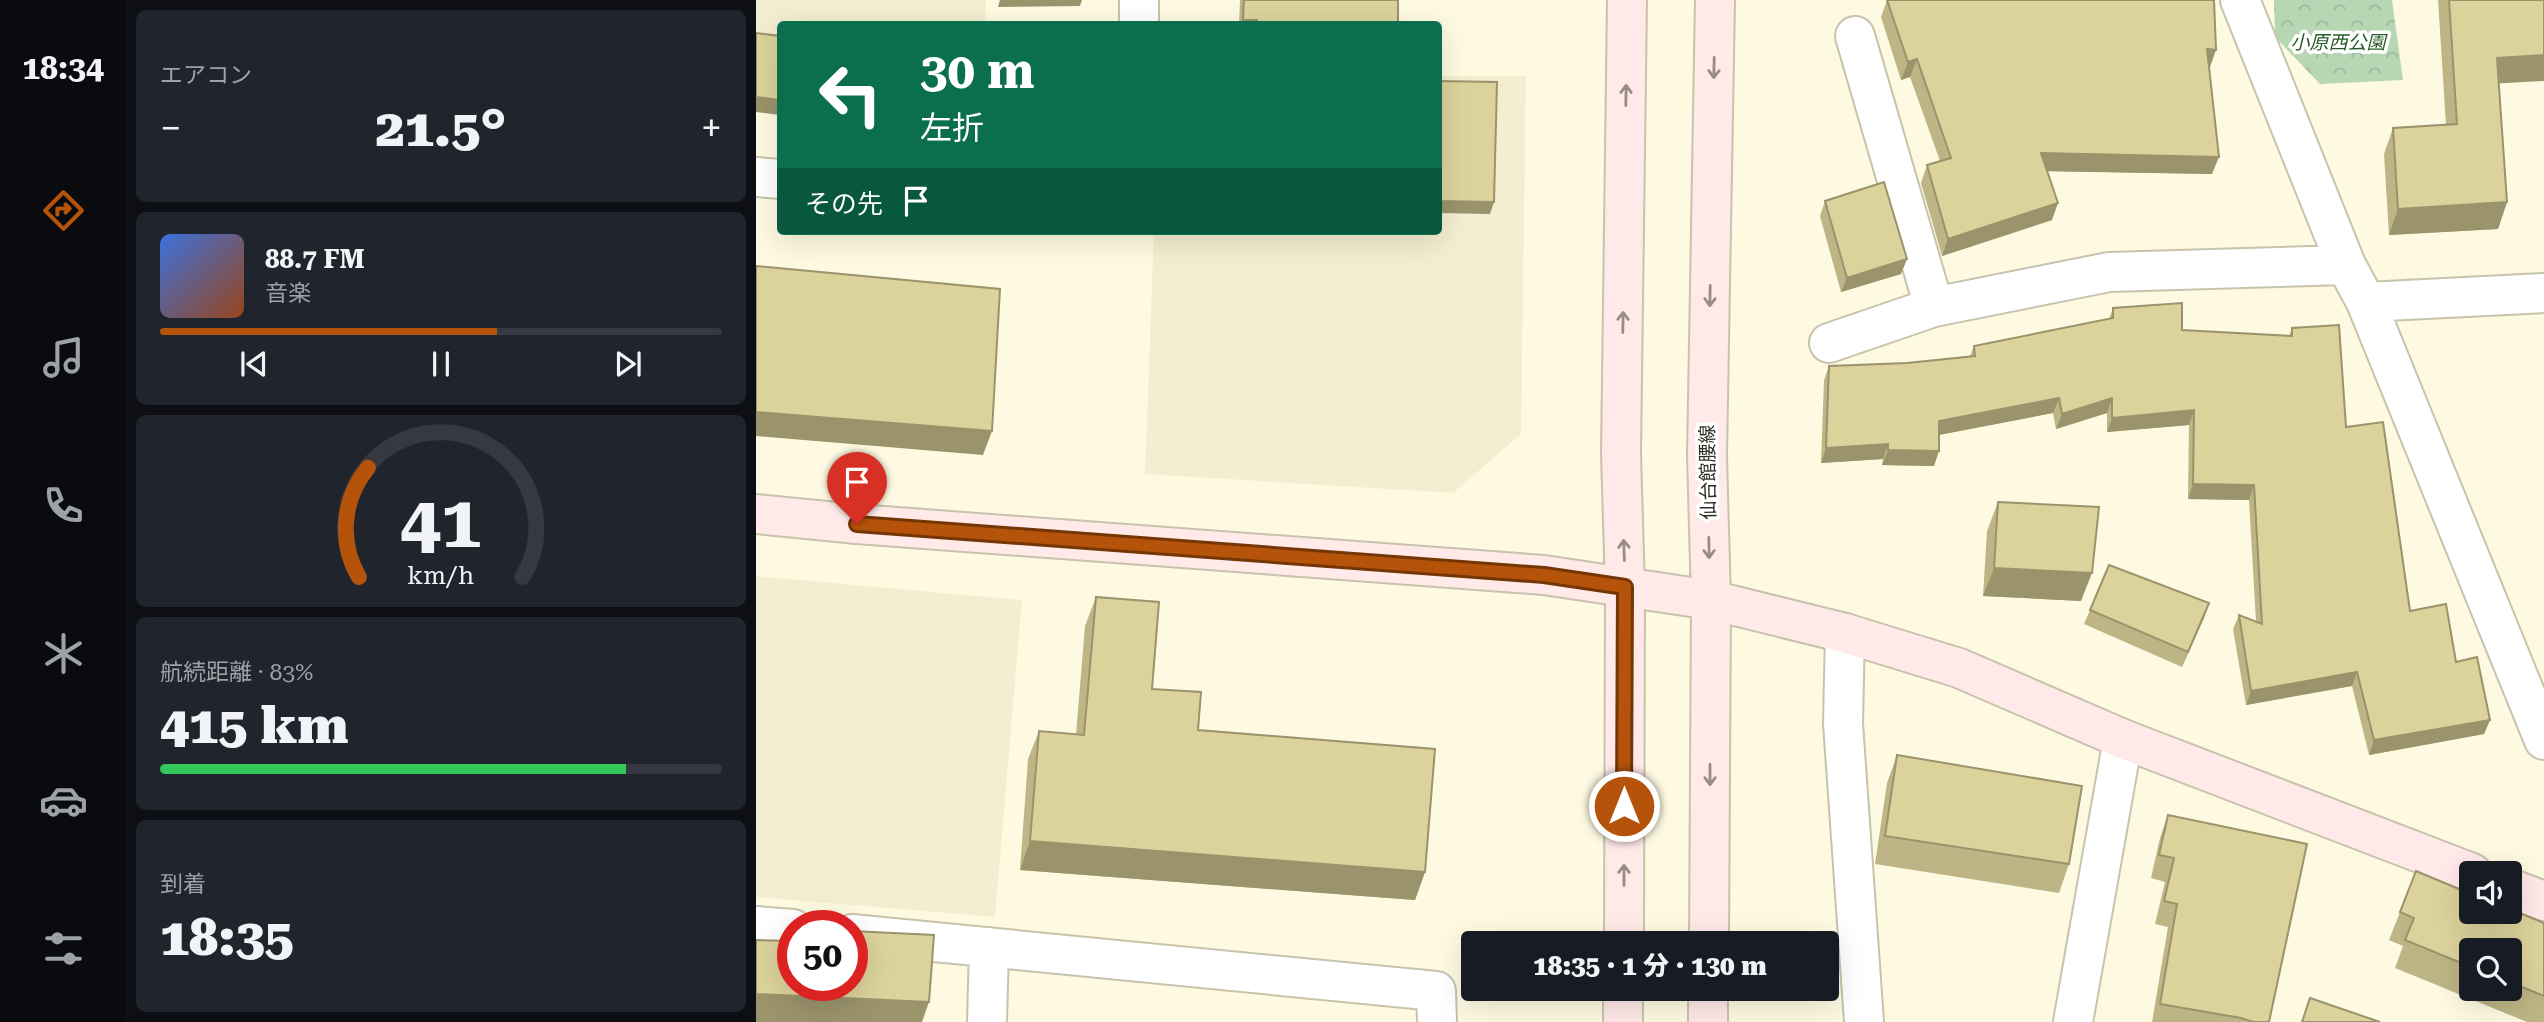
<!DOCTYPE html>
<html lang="ja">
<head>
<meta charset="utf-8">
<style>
	body { margin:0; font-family:"Roboto Serif","Noto Sans JP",serif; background:#20242c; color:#f1f3f6; height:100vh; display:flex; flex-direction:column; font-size:26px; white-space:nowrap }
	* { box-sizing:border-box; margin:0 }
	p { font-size:23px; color:#9ea1a6 }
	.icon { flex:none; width:38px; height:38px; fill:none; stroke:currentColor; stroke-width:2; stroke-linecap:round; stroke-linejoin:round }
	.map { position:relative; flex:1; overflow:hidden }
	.details { display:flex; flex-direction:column; gap:10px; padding:10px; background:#0d0f14; width:630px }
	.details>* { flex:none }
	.top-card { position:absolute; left:21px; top:21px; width:665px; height:214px; border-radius:7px; box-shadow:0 7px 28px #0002; background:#0b6e4f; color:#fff; overflow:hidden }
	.controls { position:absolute; left:1703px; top:861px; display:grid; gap:14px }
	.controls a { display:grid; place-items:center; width:63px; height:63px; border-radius:7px; background:#171b24; box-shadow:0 7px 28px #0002; font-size:35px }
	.speed { position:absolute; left:21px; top:910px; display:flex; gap:14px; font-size:35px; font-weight:700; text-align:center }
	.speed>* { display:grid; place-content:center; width:91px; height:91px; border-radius:50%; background:#171b24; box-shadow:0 7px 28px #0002; line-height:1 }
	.speed .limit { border:10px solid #d22; background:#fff; color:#111 }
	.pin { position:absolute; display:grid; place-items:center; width:60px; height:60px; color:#fff; margin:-72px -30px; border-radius:50% 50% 50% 0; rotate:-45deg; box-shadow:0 0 7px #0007 }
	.pin .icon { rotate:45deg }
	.me { position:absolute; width:77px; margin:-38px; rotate:0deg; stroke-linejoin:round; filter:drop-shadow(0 0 5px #0008) }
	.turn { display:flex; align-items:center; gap:24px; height:147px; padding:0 28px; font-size:32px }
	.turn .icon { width:91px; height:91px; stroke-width:2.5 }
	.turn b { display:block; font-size:49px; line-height:60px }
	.then { display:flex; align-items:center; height:66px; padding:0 28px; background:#0003; gap:14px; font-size:26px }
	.big { font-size:52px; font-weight:800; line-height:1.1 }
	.details .tile { flex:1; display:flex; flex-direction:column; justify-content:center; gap:10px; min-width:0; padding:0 24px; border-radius:10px; background:#20242c }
	.details .dial { align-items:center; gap:0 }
	.dial svg { height:182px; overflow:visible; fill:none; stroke:#363941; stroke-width:7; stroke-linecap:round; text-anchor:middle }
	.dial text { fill:#f1f3f6; stroke:none }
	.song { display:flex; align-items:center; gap:21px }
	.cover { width:84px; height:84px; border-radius:10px; background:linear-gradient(135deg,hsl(220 70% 55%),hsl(20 70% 35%)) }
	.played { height:7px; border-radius:4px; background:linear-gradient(90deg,#b45309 60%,#363941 60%) }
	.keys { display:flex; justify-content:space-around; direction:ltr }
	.heat { display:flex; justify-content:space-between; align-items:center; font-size:38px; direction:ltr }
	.charge { height:10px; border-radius:5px; background:linear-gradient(90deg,#34c759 83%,#363941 0) }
	.trip { position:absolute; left:705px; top:931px; width:378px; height:70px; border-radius:7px; background:#171b24; box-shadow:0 7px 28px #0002; font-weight:800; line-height:70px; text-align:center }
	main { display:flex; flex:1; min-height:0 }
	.dock { display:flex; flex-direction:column; width:126px; justify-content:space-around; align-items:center; background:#090b0e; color:#9ea1a6 }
	.dock .icon { width:49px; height:49px }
	.dock .selected { color:#b45309 }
	.dock b { font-size:32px; color:#f1f3f6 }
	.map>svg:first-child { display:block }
	.built { fill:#f4eed0 }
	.park { fill:url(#park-crowns) }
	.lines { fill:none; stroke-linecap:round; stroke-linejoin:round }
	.street-casing { stroke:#c7c3ac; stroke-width:42 }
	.secondary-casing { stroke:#c7c3ac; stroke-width:42 }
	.street { stroke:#fff; stroke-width:38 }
	.secondary { stroke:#ffe9e9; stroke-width:38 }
	.wall { fill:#bdb585; fill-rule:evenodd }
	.shaded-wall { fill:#9a936c }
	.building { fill:#dcd29b; stroke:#9a936c; stroke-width:2 }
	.oneway { stroke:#988c88 }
	.route-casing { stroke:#753606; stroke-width:18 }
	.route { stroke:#b45309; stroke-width:12 }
	.labels { text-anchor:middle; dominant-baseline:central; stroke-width:7; stroke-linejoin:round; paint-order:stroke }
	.park-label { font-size:19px; font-style:italic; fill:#295d27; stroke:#fff }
	.street-label { font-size:19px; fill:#302f26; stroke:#fff }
</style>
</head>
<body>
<main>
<nav class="dock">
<b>18:34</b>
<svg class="icon selected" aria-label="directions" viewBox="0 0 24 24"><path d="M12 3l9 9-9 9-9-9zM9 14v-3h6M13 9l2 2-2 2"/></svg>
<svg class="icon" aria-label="music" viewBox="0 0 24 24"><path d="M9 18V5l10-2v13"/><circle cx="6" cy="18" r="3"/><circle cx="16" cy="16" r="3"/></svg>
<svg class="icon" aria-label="phone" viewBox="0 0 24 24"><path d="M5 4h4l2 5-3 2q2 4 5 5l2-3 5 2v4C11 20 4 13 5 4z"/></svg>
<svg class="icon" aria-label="climate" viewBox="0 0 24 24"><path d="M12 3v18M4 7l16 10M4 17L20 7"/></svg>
<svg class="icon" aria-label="car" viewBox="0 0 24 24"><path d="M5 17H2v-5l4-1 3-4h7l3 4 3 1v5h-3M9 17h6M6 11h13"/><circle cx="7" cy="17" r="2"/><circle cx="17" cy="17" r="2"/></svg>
<svg class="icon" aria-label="filters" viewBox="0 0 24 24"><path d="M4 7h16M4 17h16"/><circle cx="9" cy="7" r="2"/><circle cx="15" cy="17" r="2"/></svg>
</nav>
<section class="details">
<div class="tile"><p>エアコン</p>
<div class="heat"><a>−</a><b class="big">21.5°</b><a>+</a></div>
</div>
<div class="tile">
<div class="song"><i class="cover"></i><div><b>88.7 FM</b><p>音楽</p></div></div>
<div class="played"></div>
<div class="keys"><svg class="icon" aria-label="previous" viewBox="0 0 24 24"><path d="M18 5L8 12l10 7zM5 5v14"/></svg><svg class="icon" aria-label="pause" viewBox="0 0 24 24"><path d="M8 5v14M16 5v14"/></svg><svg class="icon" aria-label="next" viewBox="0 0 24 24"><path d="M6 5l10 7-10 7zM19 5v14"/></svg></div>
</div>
<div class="tile dial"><svg viewBox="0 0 100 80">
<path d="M14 69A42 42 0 1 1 86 69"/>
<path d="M14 69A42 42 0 0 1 18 21" stroke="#b45309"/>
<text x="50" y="56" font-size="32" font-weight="700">41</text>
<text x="50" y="72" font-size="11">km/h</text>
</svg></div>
<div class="tile"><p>航続距離 · 83%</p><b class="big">415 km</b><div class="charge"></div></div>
<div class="tile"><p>到着</p><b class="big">18:35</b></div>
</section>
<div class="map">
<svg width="1788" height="1022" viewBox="0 0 1788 1022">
	<defs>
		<pattern id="park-crowns" width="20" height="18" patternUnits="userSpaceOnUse" patternTransform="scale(1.75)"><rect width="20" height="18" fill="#b7d6b4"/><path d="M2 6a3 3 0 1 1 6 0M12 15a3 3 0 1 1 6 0" fill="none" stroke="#9eb89b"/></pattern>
	</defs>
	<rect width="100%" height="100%" fill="#fefae2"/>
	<path class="built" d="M 0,0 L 230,0 L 229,24 L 24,24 L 24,36 L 0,34 Z
		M 683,76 L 770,76 L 765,434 L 697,493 L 389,474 L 398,231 L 682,231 Z
		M 0,576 L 266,600 L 239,917 L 0,897 Z"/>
	<path class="park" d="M 1518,0 L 1636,0 L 1647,80 L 1564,84 L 1519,37 Z"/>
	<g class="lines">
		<g class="street-casing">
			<path id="street" d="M 1484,0 L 1590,265 L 1610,302 L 1788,740
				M 383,24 L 383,0
				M 1099,36 L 1178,307
				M 0,177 L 24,179
				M 1610,302 L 1788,293
				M 1073,343 L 1178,307 L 1353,272 L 1590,265
				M 1089,633 L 1087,723 L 1108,1022
				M 0,926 L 37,929
				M 96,934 L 680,991 L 681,1022
				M 231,1022 L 233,947
				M 1317,1022 L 1367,739"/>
		</g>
		<g class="secondary-casing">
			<path id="secondary" d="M 0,514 L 101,524 L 788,575 L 955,600 L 1089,633 L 1203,668 L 1367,739 L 1716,873
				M 1754,888 L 1788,901
				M 868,943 L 869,588 L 865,454 L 871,0
				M 953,943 L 955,600 L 951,456 L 959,0
				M 867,1022 L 867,989
				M 952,1022 L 952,989"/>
		</g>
		<use href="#street" class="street"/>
		<use href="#secondary" class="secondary"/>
	</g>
	<path class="wall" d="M 484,0 L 642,0 L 642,24 L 483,24 Z
		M 1131,0 L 1460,50 L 1453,67 L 1456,174 L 1291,171 L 1296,220 L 1186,256 L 1165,183 L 1171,165 L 1184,161 L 1154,77 L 1145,80 L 1125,17 Z
		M 1682,0 L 1788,0 L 1743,83 L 1751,202 L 1742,229 L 1633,235 L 1628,154 L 1637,128 L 1690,125 Z
		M 1069,201 L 1145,274 L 1085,292 L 1064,216 Z
		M 1357,308 L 1426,330 L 1533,336 L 1536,328 L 1590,427 L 1654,611 L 1700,662 L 1734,720 L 1728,734 L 1613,755 L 1596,686 L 1490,705 L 1477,629 L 1483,615 L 1500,621 L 1493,500 L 1432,499 L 1433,425 L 1351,432 L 1351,413 L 1300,429 L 1297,413 L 1183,435 L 1178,466 L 1126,465 L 1127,459 L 1065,463 L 1068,380 L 1073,366 L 1151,363 L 1214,356 L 1218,346 L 1353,319 Z
		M 1242,502 L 1325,601 L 1227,596 L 1231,531 Z
		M 340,597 L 396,689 L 442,730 L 669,872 L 659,900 L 264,870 L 272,759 L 283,731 L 320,734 L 329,626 Z
		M 1453,603 L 1426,667 L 1328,624 L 1334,610 Z
		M 1141,755 L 1313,864 L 1303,893 L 1119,864 L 1131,783 Z
		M 1412,815 L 1513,1022 L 1396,1022 L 1412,927 L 1399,924 L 1409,882 L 1395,878 L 1404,838 Z
		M 1644,912 L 1788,923 L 1788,1022 L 1771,1022 L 1639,968 L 1647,946 L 1633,940 ZM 1715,950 L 1754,950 L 1754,989 L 1715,989 Z"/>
	<path class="shaded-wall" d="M 244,0 L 326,0 L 324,6 L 242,7 Z
		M 487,20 L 501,20 L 500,24 L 486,24 Z
		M 1451,49 L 1460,50 L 1454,67 L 1445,67 Z
		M 1788,55 L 1788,81 L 1732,84 L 1741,58 Z
		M 1161,59 L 1154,77 L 1145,80 L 1152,62 Z
		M 0,97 L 24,100 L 24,115 L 0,112 Z
		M 1285,153 L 1463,157 L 1456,174 L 1278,171 Z
		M 682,201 L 738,202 L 734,214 L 682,213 Z
		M 1751,202 L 1742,229 L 1633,235 L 1642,209 Z
		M 1302,203 L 1296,220 L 1186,256 L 1192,239 Z
		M 1151,259 L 1145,274 L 1085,292 L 1091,278 Z
		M 1303,398 L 1297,413 L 1177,436 L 1183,421 Z
		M 1356,398 L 1351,413 L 1300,429 L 1306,414 Z
		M 1438,410 L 1433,425 L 1351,432 L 1356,418 Z
		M 0,412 L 236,431 L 227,455 L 0,436 Z
		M 1132,444 L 1127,459 L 1065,463 L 1070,448 Z
		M 1132,450 L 1183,451 L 1178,466 L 1126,465 Z
		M 1437,484 L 1498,485 L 1493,500 L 1432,499 Z
		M 1238,568 L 1336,573 L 1325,601 L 1227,596 Z
		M 1453,603 L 1448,618 L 1426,667 L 1432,652 Z
		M 1601,672 L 1596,686 L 1490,705 L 1495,691 Z
		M 1734,720 L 1728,734 L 1613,755 L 1618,740 Z
		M 274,841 L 669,872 L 659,900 L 264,870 Z
		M 0,994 L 173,1002 L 166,1022 L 0,1022 Z"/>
	<path class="building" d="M 488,0 L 642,0 L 642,24 L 501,24 L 501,20 L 487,20 Z
		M 1131,0 L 1458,0 L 1460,50 L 1451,49 L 1463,157 L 1285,153 L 1302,203 L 1192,239 L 1171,165 L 1195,158 L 1161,59 L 1152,62 Z
		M 1693,0 L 1788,0 L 1788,55 L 1741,58 L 1751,202 L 1642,209 L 1637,128 L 1701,124 Z
		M 0,33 L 24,36 L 24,100 L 0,97 Z
		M 682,81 L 741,82 L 738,202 L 682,201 Z
		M 1128,182 L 1151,259 L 1091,278 L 1069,201 Z
		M 0,266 L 244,289 L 236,431 L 0,412 Z
		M 1426,303 L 1426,330 L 1536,336 L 1536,328 L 1583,325 L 1590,427 L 1627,422 L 1654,611 L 1690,604 L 1700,662 L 1721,657 L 1734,720 L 1618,740 L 1601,672 L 1495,691 L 1483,615 L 1506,624 L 1498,485 L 1437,484 L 1438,410 L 1356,418 L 1356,398 L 1306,414 L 1303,398 L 1183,421 L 1183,451 L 1132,450 L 1132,444 L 1070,448 L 1073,366 L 1151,363 L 1219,356 L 1218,346 L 1357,318 L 1357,308 Z
		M 1242,502 L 1343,507 L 1336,573 L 1238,568 Z
		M 1353,565 L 1453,603 L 1432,652 L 1334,610 Z
		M 340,597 L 403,602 L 396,689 L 445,692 L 442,730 L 679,749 L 669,872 L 274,841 L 283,731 L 328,735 Z
		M 1141,755 L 1326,786 L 1313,864 L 1129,836 Z
		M 1412,815 L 1551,844 L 1513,1022 L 1497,1022 L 1485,1018 L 1404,1004 L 1421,904 L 1408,901 L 1418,858 L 1403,855 Z
		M 1660,871 L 1715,894 L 1715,912 L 1754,912 L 1754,909 L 1788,923 L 1788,996 L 1754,982 L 1754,950 L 1715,950 L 1715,967 L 1649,940 L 1658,918 L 1644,912 Z
		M 96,931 L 178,935 L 173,1002 L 0,994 L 0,940 L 37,941 L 37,985 L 96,985 Z
		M 1554,998 L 1624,1022 L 1546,1022 Z"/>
	<defs><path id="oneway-shaft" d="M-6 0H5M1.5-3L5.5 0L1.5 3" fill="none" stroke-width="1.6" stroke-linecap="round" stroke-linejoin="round" transform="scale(1.75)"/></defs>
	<g class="oneway">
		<use href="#oneway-shaft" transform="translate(958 68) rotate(91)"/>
		<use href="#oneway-shaft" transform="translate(870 95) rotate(-89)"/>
		<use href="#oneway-shaft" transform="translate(954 296) rotate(91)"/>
		<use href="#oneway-shaft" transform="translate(867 322) rotate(-89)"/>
		<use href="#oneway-shaft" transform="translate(953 548) rotate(89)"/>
		<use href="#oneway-shaft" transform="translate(868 550) rotate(-92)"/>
		<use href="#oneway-shaft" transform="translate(954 775) rotate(90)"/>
		<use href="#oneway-shaft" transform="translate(868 875) rotate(-90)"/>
	</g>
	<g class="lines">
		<g class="route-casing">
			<path id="route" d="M 101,524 L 788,575 L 869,587 L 868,806"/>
		</g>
		<use href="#route" class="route"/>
	</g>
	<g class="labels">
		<g class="park-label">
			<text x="1582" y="42">小原西公園</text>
		</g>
		<g class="street-label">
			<text transform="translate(952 472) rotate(-91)">仙台館腰線</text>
		</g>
	</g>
</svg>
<div class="controls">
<a><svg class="icon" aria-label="sound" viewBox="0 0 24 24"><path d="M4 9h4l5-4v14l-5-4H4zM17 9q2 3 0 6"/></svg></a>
<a><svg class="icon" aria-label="search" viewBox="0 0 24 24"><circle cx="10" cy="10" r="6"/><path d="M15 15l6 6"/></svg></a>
</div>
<div class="speed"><div class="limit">50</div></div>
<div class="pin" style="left:101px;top:524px;background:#d93025"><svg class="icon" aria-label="arrive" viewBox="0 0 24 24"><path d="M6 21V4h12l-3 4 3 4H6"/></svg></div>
<svg class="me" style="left:868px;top:806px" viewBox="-20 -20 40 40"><circle r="17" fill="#b45309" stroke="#fff" stroke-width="3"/><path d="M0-11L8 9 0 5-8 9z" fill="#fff"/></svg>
<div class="trip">18:35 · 1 分 · 130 m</div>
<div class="top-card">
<div class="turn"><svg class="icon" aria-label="left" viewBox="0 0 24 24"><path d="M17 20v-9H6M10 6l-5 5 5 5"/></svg><div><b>30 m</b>左折</div></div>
<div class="then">その先<svg class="icon" aria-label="arrive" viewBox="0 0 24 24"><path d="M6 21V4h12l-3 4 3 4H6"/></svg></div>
</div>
</div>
</main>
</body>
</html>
